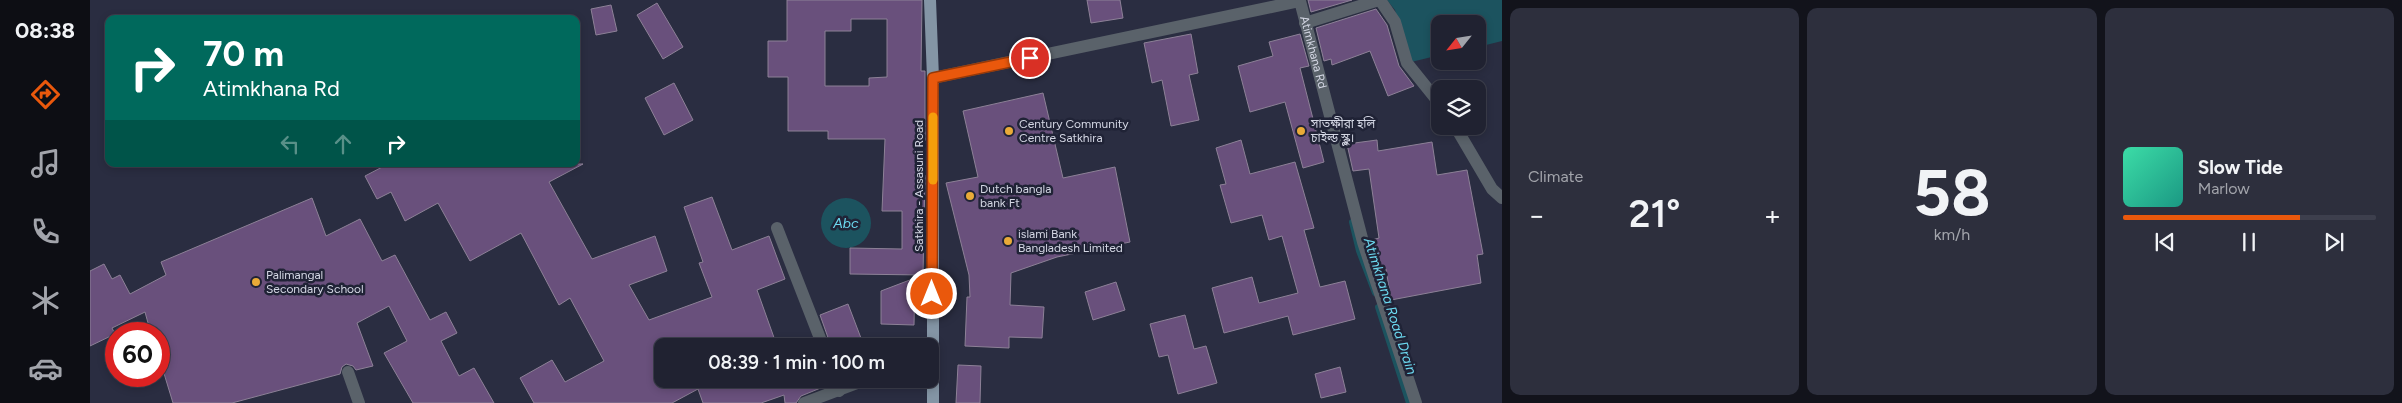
<!DOCTYPE html>
<html lang="en">
<head>
<meta charset="utf-8">
<style>
	body { margin:0; font-family:Figtree,"Noto Sans Bengali",sans-serif; background:#2d2f3d; color:#f1f3f6; height:100vh; display:flex; flex-direction:column; font-size:19px; white-space:nowrap }
	* { box-sizing:border-box; margin:0 }
	p { font-size:16px; color:#a2a4ab }
	.icon { flex:none; width:28px; height:28px; fill:none; stroke:currentColor; stroke-width:2; stroke-linecap:round; stroke-linejoin:round }
	.map { position:relative; flex:1; overflow:hidden }
	.sheet { display:flex; flex-direction:column; gap:8px; padding:8px; background:#12131b; width:900px }
	.sheet>* { flex:none }
	.top-card { position:absolute; left:15px; top:15px; width:475px; height:152px; border-radius:10px; box-shadow:0 2px 8px #0003,0 0 0 1px #3d3f4d; background:#00695c; color:#fff; overflow:hidden }
	.needle { width:32px; rotate:240deg }
	.buttons { position:absolute; left:1341px; top:15px; display:grid; gap:10px }
	.buttons a { display:grid; place-items:center; width:55px; height:55px; border-radius:10px; background:#202231; box-shadow:0 2px 8px #0003,0 0 0 1px #3d3f4d; font-size:25px }
	.speed { position:absolute; left:15px; top:322px; display:flex; gap:10px; font-size:25px; font-weight:700; text-align:center }
	.speed>* { display:grid; place-content:center; width:65px; height:65px; border-radius:50%; background:#202231; box-shadow:0 2px 8px #0003,0 0 0 1px #3d3f4d; line-height:1 }
	.speed .limit { border:8px solid #d22; background:#fff; color:#111 }
	.pin { position:absolute; display:grid; place-items:center; width:42px; height:42px; color:#fff; margin:-21px; border:2px solid #fff; border-radius:50%; box-shadow:0 1px 5px #0007 }
	.me { position:absolute; width:55px; margin:-28px; rotate:0deg; stroke-linejoin:round; filter:drop-shadow(0 0 4px #0008) }
	.turn { display:flex; align-items:center; gap:18px; height:105px; padding:0 15px; font-size:22px }
	.turn .icon { width:65px; height:65px; stroke-width:2.5 }
	.turn b { display:block; font-size:35px; line-height:42px }
	.lanes { display:flex; align-items:center; height:48px; padding:0 15px; background:#0003; justify-content:center; gap:25px; direction:ltr }
	.lanes .off { opacity:.35 }
	.big { font-size:38px; font-weight:600; line-height:1.1 }
	.sheet .tile { flex:1; display:flex; flex-direction:column; justify-content:center; gap:8px; min-width:0; padding:0 18px; border-radius:10px; background:#2d2f3d }
	.sheet .dial { align-items:center; gap:0 }
	.dial b { font-size:65px; line-height:1 }
	.song { display:flex; align-items:center; gap:15px }
	.cover { width:60px; height:60px; border-radius:8px; background:linear-gradient(135deg,hsl(160 70% 55%),hsl(170 70% 35%)) }
	.played { height:5px; border-radius:2px; background:linear-gradient(90deg,#ea580c 70%,#3d3f4d 70%) }
	.keys { display:flex; justify-content:space-around; direction:ltr }
	.heat { display:flex; justify-content:space-between; align-items:center; font-size:28px; direction:ltr }
	.sheet .tiles { flex:1; display:grid; gap:8px; grid-template-columns:repeat(3,1fr) }
	.trip { position:absolute; left:564px; top:338px; width:285px; height:50px; border-radius:10px; background:#202231; box-shadow:0 2px 8px #0003,0 0 0 1px #3d3f4d; font-weight:600; line-height:50px; text-align:center }
	main { display:flex; flex:1; min-height:0 }
	.menu { display:flex; flex-direction:column; width:90px; justify-content:space-around; align-items:center; background:#0d0e14; color:#a2a4ab }
	.menu .icon { width:35px; height:35px }
	.menu .current { color:#ea580c }
	.menu b { font-size:22px; color:#f1f3f6 }
	.map>svg:first-child { display:block }
	.water { fill:#1c535f }
	.lines { fill:none; stroke-linecap:round; stroke-linejoin:round }
	.stream { stroke:#1c535f; stroke-width:6 }
	.building { fill:#69507c; stroke:#8d8197; fill-rule:evenodd }
	.minor { stroke:#5a626a; stroke-width:12 }
	.major { stroke:#8495a5; stroke-width:12 }
	.route-casing { stroke:#983908; stroke-width:12 }
	.route { stroke:#ea580c; stroke-width:9 }
	.slow { stroke:#f59e0b; stroke-width:9 }
	.poi-dot { fill:#e9aa38; stroke:#202336; stroke-width:2 }
	.labels { text-anchor:middle; dominant-baseline:central; stroke-width:5; stroke-linejoin:round; paint-order:stroke }
	.street-label { font-size:12px; fill:#d4d7e4; stroke:#202336 }
	.poi-label { font-size:12px; fill:#d4d7e4; stroke:#202336; text-anchor:start }
	.water-label { font-size:14px; font-style:italic; fill:#6cd9f0; stroke:#202336 }
</style>
</head>
<body>
<main>
<nav class="menu">
<b>08:38</b>
<svg class="icon current" aria-label="directions" viewBox="0 0 24 24"><path d="M12 3l9 9-9 9-9-9zM9 14v-3h6M13 9l2 2-2 2"/></svg>
<svg class="icon" aria-label="music" viewBox="0 0 24 24"><path d="M9 18V5l10-2v13"/><circle cx="6" cy="18" r="3"/><circle cx="16" cy="16" r="3"/></svg>
<svg class="icon" aria-label="phone" viewBox="0 0 24 24"><path d="M5 4h4l2 5-3 2q2 4 5 5l2-3 5 2v4C11 20 4 13 5 4z"/></svg>
<svg class="icon" aria-label="climate" viewBox="0 0 24 24"><path d="M12 3v18M4 7l16 10M4 17L20 7"/></svg>
<svg class="icon" aria-label="car" viewBox="0 0 24 24"><path d="M5 17H2v-5l4-1 3-4h7l3 4 3 1v5h-3M9 17h6M6 11h13"/><circle cx="7" cy="17" r="2"/><circle cx="17" cy="17" r="2"/></svg>
</nav>
<div class="map">
<svg width="1412" height="403" viewBox="0 0 1412 403">
	<rect width="100%" height="100%" fill="#2a2d41"/>
	<path class="water" d="M 1297,0 L 1412,0 L 1412,41 L 1388,47 L 1388,24 L 1350,24 L 1350,55 L 1317,63 L 1305,10 Z
		M731 223a25 25 0 1 1 50 0a25 25 0 1 1-50 0Z"/>
	<g class="lines">
		<path class="stream" d="M 1262,222 L 1269,251 L 1285,293
			M 1288,307 L 1319,403"/>
	</g>
	<path class="building" d="M 697,0 L 832,0 L 831,71 L 835,71 L 835,141 L 832,141 L 832,175 L 835,175 L 833,275 L 760,274 L 760,248 L 812,249 L 812,211 L 792,211 L 795,139 L 738,139 L 738,131 L 698,131 L 698,77 L 678,77 L 678,41 L 697,41 ZM 761,19 L 797,19 L 797,77 L 779,78 L 779,86 L 735,86 L 735,31 L 761,31 Z
		M 997,0 L 1030,0 L 1033,18 L 1001,23 Z
		M 1218,0 L 1262,0 L 1221,12 Z
		M 567,3 L 593,47 L 573,59 L 547,15 Z
		M 521,5 L 527,31 L 506,35 L 501,9 Z
		M 1286,9 L 1297,25 L 1309,66 L 1324,86 L 1298,96 L 1280,51 L 1242,65 L 1241,59 L 1234,61 L 1226,28 Z
		M 1101,34 L 1108,73 L 1099,75 L 1109,120 L 1081,126 L 1072,80 L 1062,83 L 1054,43 Z
		M 1210,34 L 1219,66 L 1210,68 L 1234,162 L 1213,168 L 1195,102 L 1160,112 L 1148,66 L 1183,56 L 1179,42 Z
		M 584,83 L 603,120 L 574,135 L 555,98 Z
		M 953,93 L 973,178 L 1025,167 L 1040,242 L 967,257 L 921,273 L 920,305 L 954,307 L 952,338 L 919,337 L 919,348 L 875,346 L 877,297 L 880,297 L 879,275 L 856,183 L 888,177 L 873,111 Z
		M 1151,140 L 1160,174 L 1205,162 L 1224,228 L 1214,230 L 1230,287 L 1255,281 L 1265,319 L 1203,335 L 1198,316 L 1134,333 L 1122,288 L 1162,277 L 1169,303 L 1208,293 L 1192,236 L 1179,240 L 1172,215 L 1141,223 L 1130,185 L 1136,184 L 1126,148 Z
		M 1287,140 L 1288,151 L 1342,142 L 1347,175 L 1377,170 L 1393,254 L 1387,255 L 1391,283 L 1301,300 L 1296,269 L 1291,270 L 1282,240 L 1289,238 L 1279,169 L 1263,171 L 1257,144 Z
		M 298,164 L 493,164 L 459,182 L 502,259 L 565,236 L 577,271 L 539,285 L 559,320 L 622,297 L 609,263 L 613,262 L 594,207 L 622,197 L 642,250 L 679,236 L 695,279 L 667,290 L 687,346 L 572,346 L 572,379 L 737,379 L 738,385 L 711,396 L 706,403 L 695,403 L 694,395 L 671,403 L 613,403 L 608,389 L 582,403 L 444,403 L 430,378 L 462,360 L 475,382 L 514,361 L 480,298 L 469,305 L 431,233 L 380,261 L 348,203 L 315,221 L 301,192 L 287,199 L 275,176 Z
		M 222,198 L 236,236 L 270,219 L 292,261 L 305,255 L 340,320 L 356,312 L 367,333 L 351,341 L 369,376 L 384,368 L 404,403 L 323,403 L 294,353 L 317,341 L 299,306 L 267,323 L 283,366 L 266,370 L 263,366 L 256,364 L 252,367 L 250,374 L 142,403 L 83,403 L 69,357 L 69,334 L 61,334 L 55,312 L 22,328 L 25,334 L 0,346 L 0,271 L 14,264 L 22,279 L 30,275 L 40,294 L 76,275 L 71,262 Z
		M 825,278 L 824,325 L 791,324 L 791,291 Z
		M 1026,282 L 1035,310 L 1003,320 L 995,292 Z
		M 758,304 L 774,346 L 741,346 L 730,315 Z
		M 1095,315 L 1104,349 L 1116,346 L 1127,383 L 1088,394 L 1078,355 L 1069,357 L 1060,324 Z
		M 868,365 L 891,366 L 890,403 L 866,403 Z
		M 1250,367 L 1256,392 L 1231,398 L 1225,374 Z"/>
	<g class="lines">
		<g class="minor">
			<path d="M 1290,0 L 1305,22 L 1317,63 L 1350,104"/>
			<path d="M 1215,23 L 1289,0"/>
			<path id="s1" d="M 843,78 L 1210,1 L 1273,242 L 1326,403"/>
			<path d="M 1365,126 L 1402,189 L 1412,198"/>
			<path d="M 687,228 L 733,346"/>
			<path d="M 258,372 L 269,403"/>
			<path d="M 745,379 L 749,391"/>
			<path d="M 714,403 L 778,379"/>
		</g>
		<path class="major" d="M 840,0 L 843,78 L 843,403"/>
	</g>
	<g class="lines">
		<g class="route-casing">
			<path id="route" d="M 842,294 L 843,78 L 940,58"/>
		</g>
		<use href="#route" class="route"/>
		<path class="slow" d="M 843,180 L 843,117"/>
	</g>
	<g class="poi-dot">
		<circle cx="919" cy="131" r="5"/>
		<circle cx="1211" cy="131" r="5"/>
		<circle cx="880" cy="196" r="5"/>
		<circle cx="918" cy="241" r="5"/>
		<circle cx="166" cy="282" r="5"/>
	</g>
	<g class="labels">
		<g class="street-label">
			<text stroke="none"><textPath href="#s1" startOffset="428">Atimkhana Rd</textPath></text>
			<text transform="translate(829 186) rotate(-90)">Satkhira - Assasuni Road</text>
		</g>
		<g class="poi-label">
			<text x="929" y="124">Century Community<tspan x="929" dy="14">Centre Satkhira</tspan></text>
			<text x="1221" y="124">সাতক্ষীরা হলি<tspan x="1221" dy="14">চাইল্ড স্কুল।</tspan></text>
			<text x="890" y="189">Dutch bangla<tspan x="890" dy="14">bank Ft</tspan></text>
			<text x="928" y="234">islami Bank<tspan x="928" dy="14">Bangladesh Limited</tspan></text>
			<text x="176" y="275">Palimangal<tspan x="176" dy="14">Secondary School</tspan></text>
		</g>
		<g class="water-label">
			<text x="756" y="223">Abc</text>
			<text transform="translate(1300 306) rotate(72)">Atimkhana Road Drain</text>
		</g>
	</g>
</svg>
<div class="buttons">
<a><svg class="needle" viewBox="-14 -14 28 28"><path d="M0-13l5 13h-10z" fill="#e53935"/><path d="M0 13l5-13h-10z" fill="#a2a4ab"/></svg></a>
<a><svg class="icon" aria-label="layers" viewBox="0 0 24 24"><path d="M12 4l9 5-9 5-9-5zM3 14l9 5 9-5"/></svg></a>
</div>
<div class="speed"><div class="limit">60</div></div>
<div class="pin" style="left:940px;top:58px;background:#d93025"><svg class="icon" aria-label="arrive" viewBox="0 0 24 24"><path d="M6 21V4h12l-3 4 3 4H6"/></svg></div>
<svg class="me" style="left:842px;top:294px" viewBox="-20 -20 40 40"><circle r="17" fill="#ea580c" stroke="#fff" stroke-width="3"/><path d="M0-11L8 9 0 5-8 9z" fill="#fff"/></svg>
<div class="trip">08:39 · 1 min · 100 m</div>
<div class="top-card">
<div class="turn"><svg class="icon" aria-label="right" viewBox="0 0 24 24"><path d="M7 20v-9h11M14 6l5 5-5 5"/></svg><div><b>70 m</b>Atimkhana Rd</div></div>
<div class="lanes"><svg class="icon off" aria-label="left" viewBox="0 0 24 24"><path d="M17 20v-9H6M10 6l-5 5 5 5"/></svg><svg class="icon off" aria-label="ahead" viewBox="0 0 24 24"><path d="M12 20V5M6 11l6-6 6 6"/></svg><svg class="icon" aria-label="right" viewBox="0 0 24 24"><path d="M7 20v-9h11M14 6l5 5-5 5"/></svg></div>
</div>
</div>
<section class="sheet">
<div class="tiles">
<div class="tile"><p>Climate</p>
<div class="heat"><a>−</a><b class="big">21°</b><a>+</a></div>
</div>
<div class="tile dial"><b>58</b><p>km/h</p></div>
<div class="tile">
<div class="song"><i class="cover"></i><div><b>Slow Tide</b><p>Marlow</p></div></div>
<div class="played"></div>
<div class="keys"><svg class="icon" aria-label="previous" viewBox="0 0 24 24"><path d="M18 5L8 12l10 7zM5 5v14"/></svg><svg class="icon" aria-label="pause" viewBox="0 0 24 24"><path d="M8 5v14M16 5v14"/></svg><svg class="icon" aria-label="next" viewBox="0 0 24 24"><path d="M6 5l10 7-10 7zM19 5v14"/></svg></div>
</div>
</div>
</section>
</main>
</body>
</html>
